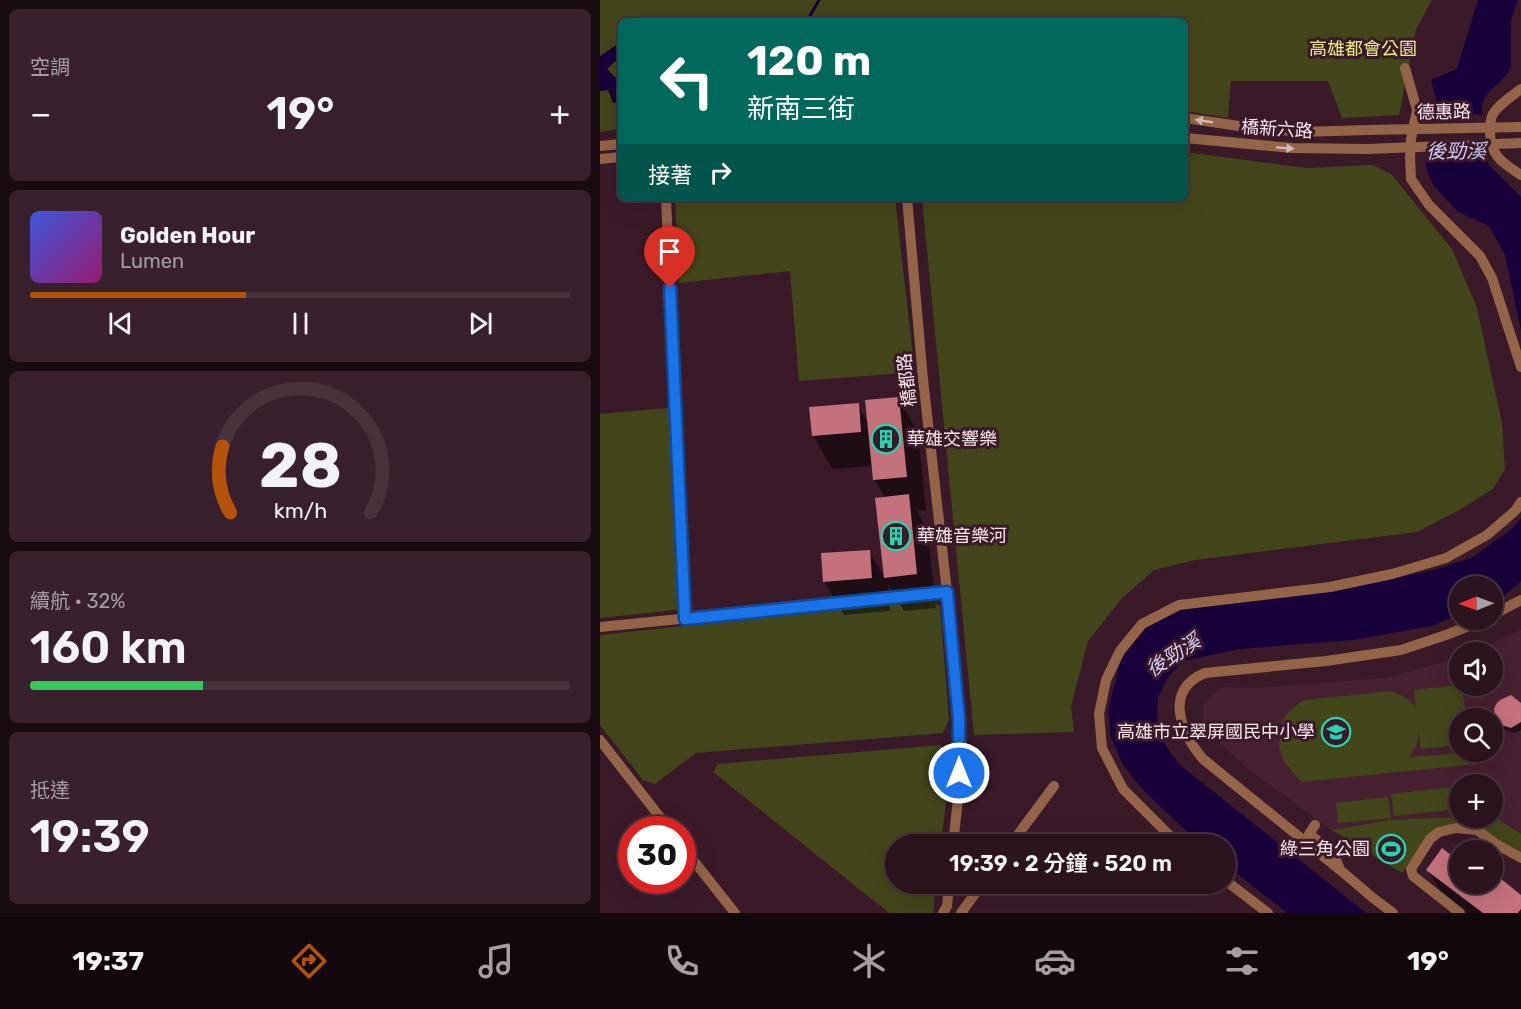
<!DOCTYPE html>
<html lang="zh-TW">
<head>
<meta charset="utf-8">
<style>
	body { margin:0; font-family:Rubik,"Noto Sans TC",sans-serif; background:#38212c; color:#f1f3f6; height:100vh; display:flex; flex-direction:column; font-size:22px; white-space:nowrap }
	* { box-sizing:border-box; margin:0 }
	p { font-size:20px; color:#a69ea4 }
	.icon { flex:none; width:33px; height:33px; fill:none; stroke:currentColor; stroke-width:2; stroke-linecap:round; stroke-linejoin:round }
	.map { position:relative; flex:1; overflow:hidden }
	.side { display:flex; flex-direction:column; gap:9px; padding:9px; background:#180b11; width:600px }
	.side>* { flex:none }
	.top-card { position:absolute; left:18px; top:18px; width:570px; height:183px; border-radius:9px; box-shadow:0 6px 24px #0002,0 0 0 2px #48333d; background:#00695c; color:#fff; overflow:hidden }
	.needle { width:39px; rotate:269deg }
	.fabs { position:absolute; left:849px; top:576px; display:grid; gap:12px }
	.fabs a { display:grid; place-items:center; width:54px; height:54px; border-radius:50%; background:#2c141f; box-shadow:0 6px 24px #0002,0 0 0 2px #48333d; font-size:30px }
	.speed { position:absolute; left:18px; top:816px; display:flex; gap:12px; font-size:30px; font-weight:700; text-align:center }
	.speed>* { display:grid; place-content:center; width:78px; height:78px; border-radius:50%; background:#2c141f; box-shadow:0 6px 24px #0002,0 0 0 2px #48333d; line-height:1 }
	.speed .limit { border:9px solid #d22; background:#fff; color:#111 }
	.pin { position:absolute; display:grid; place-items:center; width:51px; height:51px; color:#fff; margin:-62px -26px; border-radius:50% 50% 50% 0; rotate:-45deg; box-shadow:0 0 6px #0007 }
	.pin .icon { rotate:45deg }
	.me { position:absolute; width:66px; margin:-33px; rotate:0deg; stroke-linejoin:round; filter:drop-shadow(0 0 4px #0008) }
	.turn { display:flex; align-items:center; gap:21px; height:126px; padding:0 30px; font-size:27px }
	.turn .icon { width:78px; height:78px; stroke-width:2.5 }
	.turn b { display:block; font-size:42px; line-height:51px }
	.then { display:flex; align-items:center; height:57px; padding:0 30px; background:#0003; gap:12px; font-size:22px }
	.big { font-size:45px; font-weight:600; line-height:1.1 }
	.side .widget { flex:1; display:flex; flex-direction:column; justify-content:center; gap:9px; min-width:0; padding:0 21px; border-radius:9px; background:#38212c }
	.side .dial { align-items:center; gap:0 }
	.dial svg { height:156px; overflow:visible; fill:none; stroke:#48333d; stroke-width:7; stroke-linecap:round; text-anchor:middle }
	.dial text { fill:#f1f3f6; stroke:none }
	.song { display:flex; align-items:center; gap:18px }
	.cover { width:72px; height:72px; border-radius:9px; background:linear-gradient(135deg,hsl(230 70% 55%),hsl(320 70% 35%)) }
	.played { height:6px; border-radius:3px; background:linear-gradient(90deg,#b45309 40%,#48333d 40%) }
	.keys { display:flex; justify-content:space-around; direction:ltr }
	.heat { display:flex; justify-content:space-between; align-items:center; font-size:33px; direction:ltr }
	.charge { height:9px; border-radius:4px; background:linear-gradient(90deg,#34c759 32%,#48333d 0) }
	.trip { position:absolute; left:285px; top:834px; width:351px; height:60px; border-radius:30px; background:#2c141f; box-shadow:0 6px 24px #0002,0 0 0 2px #48333d; font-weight:600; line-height:60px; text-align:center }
	.menu { display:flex; height:96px; justify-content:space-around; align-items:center; background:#12080c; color:#a69ea4 }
	.menu .icon { width:42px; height:42px }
	.menu .on { color:#b45309 }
	.menu b { font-size:27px; color:#f1f3f6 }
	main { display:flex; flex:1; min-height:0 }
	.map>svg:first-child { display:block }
	.built { fill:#472032; fill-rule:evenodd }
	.green { fill:#43461a }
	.water { fill:#18003b }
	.pier { fill:#3a1a29 }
	.shadow { fill:#0007 }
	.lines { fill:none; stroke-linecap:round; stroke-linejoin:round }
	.stream { stroke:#18003b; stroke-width:3 }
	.building { fill:#c3717b }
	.minor { stroke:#936447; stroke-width:10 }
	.minor-bridge { stroke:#936447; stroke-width:10 }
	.oneway { fill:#d7b8b4 }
	.route-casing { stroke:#114b97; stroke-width:15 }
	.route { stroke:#1a73e8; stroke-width:10 }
	.labels { text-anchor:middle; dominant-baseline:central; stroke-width:6; stroke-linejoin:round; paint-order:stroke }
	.park-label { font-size:18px; fill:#e5ed81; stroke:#3a1a29 }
	.street-label { font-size:18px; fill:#fce6ee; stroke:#3a1a29 }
	.poi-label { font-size:18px; fill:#fce6ee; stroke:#3a1a29; text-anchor:start }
	.water-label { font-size:20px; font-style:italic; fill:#d3ccf3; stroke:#3a1a29 }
</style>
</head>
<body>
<main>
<section class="side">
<div class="widget"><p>空調</p>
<div class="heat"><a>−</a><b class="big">19°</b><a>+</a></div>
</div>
<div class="widget">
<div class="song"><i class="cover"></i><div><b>Golden Hour</b><p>Lumen</p></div></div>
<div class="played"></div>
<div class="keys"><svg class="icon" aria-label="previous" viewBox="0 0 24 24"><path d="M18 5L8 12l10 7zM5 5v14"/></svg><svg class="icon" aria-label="pause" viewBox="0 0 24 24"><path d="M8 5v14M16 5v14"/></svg><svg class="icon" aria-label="next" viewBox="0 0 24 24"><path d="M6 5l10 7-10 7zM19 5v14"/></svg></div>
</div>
<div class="widget dial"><svg viewBox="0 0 100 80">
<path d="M14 69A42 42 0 1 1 86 69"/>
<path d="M14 69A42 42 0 0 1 10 35" stroke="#b45309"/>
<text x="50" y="56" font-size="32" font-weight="700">28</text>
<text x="50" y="72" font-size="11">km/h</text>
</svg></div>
<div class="widget"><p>續航 · 32%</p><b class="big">160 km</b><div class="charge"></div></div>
<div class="widget"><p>抵達</p><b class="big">19:39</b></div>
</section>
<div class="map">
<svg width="921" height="913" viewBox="0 0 921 913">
	<rect width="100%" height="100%" fill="#3a1a29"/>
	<path class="built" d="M 921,630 L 921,834 L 893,816 L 892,784 L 860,784 L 859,817 L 789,820 L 732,830 L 649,770 L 621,744 L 603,720 L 603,706 L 612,695 L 623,687 L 658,688 L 785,678 L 859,658 L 860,686 L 892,686 L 892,652 L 873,652 ZM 860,718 L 892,718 L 892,752 L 860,752 Z"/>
	<path class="green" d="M 0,0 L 832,0 L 816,29 L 799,115 L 742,118 L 728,81 L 631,81 L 628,118 L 585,111 L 585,21 L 21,21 L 21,129 L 0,132 Z
		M 585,152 L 707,168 L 773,165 L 791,174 L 852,249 L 877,308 L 902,423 L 905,469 L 893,489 L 859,510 L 817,532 L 595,560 L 554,570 L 522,598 L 488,641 L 471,706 L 474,732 L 374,735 L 322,198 L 585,198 Z
		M 75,198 L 295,198 L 314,365 L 305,373 L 199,381 L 190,271 L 79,283 Z
		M 67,408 L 72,412 L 81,602 L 76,610 L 0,618 L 0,414 Z
		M 332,599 L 340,607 L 349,720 L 343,733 L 96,753 L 55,784 L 43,780 L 0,725 L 0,635 Z
		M 859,685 L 862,686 L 866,718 L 860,718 L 859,745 L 821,749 L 819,733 L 816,746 L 809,757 L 874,752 L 876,764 L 701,782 L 684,761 L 679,746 L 681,728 L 684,719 L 688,712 L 704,700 L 792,691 L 806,698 L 816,707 L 814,690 Z
		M 341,745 L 350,757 L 351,762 L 341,844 L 296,844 L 296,884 L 336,884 L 333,913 L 289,913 L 113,772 L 118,764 Z
		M 859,786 L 859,809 L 794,816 L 791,794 Z
		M 788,797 L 791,818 L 738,823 L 736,803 Z
		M 893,816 L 921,834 L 921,856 L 875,827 L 828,835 L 802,873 L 732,830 L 789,820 L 859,817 L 892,818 Z"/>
	<path class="water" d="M 878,0 L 918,0 L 911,20 L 911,66 C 906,82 887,87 882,105 L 888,164 L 921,197 L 921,330 L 905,255 L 889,226 L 858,212 L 834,186 L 827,171 L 824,148 L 827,127 L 834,113 L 836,98 L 831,80 L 857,69 Z
		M 21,42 L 21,56 L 7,69 L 21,83 L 21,102 L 13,103 L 8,90 L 0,91 L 0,56 Z
		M 921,518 L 921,581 L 904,596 L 893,600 L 892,586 L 860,586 L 859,614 L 832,626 L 753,640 L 640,649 L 583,661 L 568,677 L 558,697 L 557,731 L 568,749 L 580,765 L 766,913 L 687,913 L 626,865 L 626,844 L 600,844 L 544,791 L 523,765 L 511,737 L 508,710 L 521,659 L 549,623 L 586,607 L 754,587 L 837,569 L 873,557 L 913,528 Z"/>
	<path class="pier" d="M 886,114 L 891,159 L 823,162 L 821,148 L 824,127 L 829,117 Z"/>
	<path class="shadow" d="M 298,398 L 318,432 L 326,510 L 317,511 L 327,529 L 336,608 L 304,611 L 288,583 L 290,611 L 244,615 L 224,581 L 269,551 L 285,579 L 277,499 L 285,498 L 275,480 L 273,466 L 232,469 L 213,435 L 258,405 L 269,425 Z
		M 921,705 L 921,730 L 915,733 L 906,731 L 900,723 Z
		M 859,847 L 864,850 L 860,850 L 860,884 L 892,884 L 892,877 L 897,885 L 921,897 L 921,913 L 866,913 L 843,895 L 828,870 L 851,857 Z"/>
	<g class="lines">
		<path class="stream" d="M 62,21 L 80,18 L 86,21
			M 207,21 L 219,0"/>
	</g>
	<path class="building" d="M 299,397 L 307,477 L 273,480 L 265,400 Z
		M 259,403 L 261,432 L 212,436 L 209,407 Z
		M 309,494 L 317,574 L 284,578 L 275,498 Z
		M 270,550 L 272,578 L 223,582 L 221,553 Z
		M 911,695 L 921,703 L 921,722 L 911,728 L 901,725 L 898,722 L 895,717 L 894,709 L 896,704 L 900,700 Z
		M 859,845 L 866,850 L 860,850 L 860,884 L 883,884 L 891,890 L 900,878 L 921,895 L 921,909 L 918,913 L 883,913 L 826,870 L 842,848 L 851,855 Z"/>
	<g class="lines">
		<path class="minor" d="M 805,68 L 817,110 L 811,139 L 810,157 L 811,179 L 829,205 L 880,256 L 892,278 L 921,367
			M 921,89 C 912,96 899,104 893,114 C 890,119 890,127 890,132 C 890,156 903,163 921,175
			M 585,118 L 639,126 L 701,132 L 767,130
			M 585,138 L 692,148 L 767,149
			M 0,146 L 21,144
			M 0,159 L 21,157
			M 66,198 L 85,619
			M 307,198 L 323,379 L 347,592 L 359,720 L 359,790 L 353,844
			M 892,615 L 921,600
			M 0,627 L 347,592
			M 0,740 L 70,830
			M 715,825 L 709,834 L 733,852 L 739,867
			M 411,844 L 454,786
			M 578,844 L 523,789 L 502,748 L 499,714 L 506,680 L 520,651 L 542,624 L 579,605 L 730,587 L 792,574 L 846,558 L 887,535 L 915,511 L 921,502
			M 82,846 L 135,913
			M 626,881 L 668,913
			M 343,913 L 347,906 L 349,884
			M 361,913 L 382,884
			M 793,913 L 773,898 L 739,869 L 603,759 C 581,733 563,690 605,673 L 726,661 L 801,650 L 846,635 L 884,620
			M 860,913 L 813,876 L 811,869 L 830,839 L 839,832 L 856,828 L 877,830 L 896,844 L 921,858"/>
		<path class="minor-bridge" d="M 767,130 L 921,127
			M 767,149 L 921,143"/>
	</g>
	<defs><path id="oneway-solid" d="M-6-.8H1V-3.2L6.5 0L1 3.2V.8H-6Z" transform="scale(1.5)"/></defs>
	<g class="oneway">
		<use href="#oneway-solid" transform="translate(604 121) rotate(-171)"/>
		<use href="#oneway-solid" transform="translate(685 148) rotate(4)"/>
	</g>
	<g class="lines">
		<g class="route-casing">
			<path id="route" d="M 70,288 L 85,619 L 347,592 L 359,720 L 359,773"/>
		</g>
		<use href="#route" class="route"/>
	</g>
	<defs>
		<g id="building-ring" transform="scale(1.5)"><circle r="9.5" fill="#3a1a29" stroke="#25d5ae" stroke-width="1.5"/><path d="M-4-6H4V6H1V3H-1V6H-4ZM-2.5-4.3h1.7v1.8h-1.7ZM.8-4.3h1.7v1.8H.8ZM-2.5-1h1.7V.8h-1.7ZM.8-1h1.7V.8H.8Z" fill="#25d5ae"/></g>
		<g id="school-ring" transform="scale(1.5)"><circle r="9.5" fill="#3a1a29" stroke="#25d5ae" stroke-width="1.5"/><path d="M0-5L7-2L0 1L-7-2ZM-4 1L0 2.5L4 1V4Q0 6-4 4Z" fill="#25d5ae"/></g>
		<g id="stadium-ring" transform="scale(1.5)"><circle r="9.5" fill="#3a1a29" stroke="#25d5ae" stroke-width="1.5"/><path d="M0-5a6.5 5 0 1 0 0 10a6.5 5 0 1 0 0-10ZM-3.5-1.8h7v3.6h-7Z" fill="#25d5ae"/></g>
	</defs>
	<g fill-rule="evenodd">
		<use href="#building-ring" x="286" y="439"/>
		<use href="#building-ring" x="296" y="536"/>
		<use href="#school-ring" x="736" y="732"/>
		<use href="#stadium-ring" x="791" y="849"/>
	</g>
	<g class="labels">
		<g class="park-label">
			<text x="763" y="49">高雄都會公園</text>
		</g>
		<g class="street-label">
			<text transform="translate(844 112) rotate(-1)">德惠路</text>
			<text transform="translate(677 129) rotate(4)">橋新六路</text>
			<text transform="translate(307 380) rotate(-96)">橋都路</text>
		</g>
		<g class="poi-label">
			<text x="307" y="439">華雄交響樂</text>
			<text x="317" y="536">華雄音樂河</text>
			<text x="715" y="732" text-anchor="end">高雄市立翠屏國民中小學</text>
			<text x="770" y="849" text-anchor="end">綠三角公園</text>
		</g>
		<g class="water-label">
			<text x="856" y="151">後勁溪</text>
			<text transform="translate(573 655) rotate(-33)">後勁溪</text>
		</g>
	</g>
</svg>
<div class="fabs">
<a><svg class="needle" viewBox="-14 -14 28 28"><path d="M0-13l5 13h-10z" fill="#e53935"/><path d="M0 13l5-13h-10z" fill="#a69ea4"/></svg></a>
<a><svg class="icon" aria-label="sound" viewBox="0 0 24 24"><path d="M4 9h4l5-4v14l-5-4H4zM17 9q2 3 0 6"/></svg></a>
<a><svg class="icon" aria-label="search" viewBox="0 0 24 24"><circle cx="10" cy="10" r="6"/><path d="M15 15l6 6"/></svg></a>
<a>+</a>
<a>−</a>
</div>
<div class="speed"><div class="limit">30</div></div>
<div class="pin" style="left:70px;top:288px;background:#d93025"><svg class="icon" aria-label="arrive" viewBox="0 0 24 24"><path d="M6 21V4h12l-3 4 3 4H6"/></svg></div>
<svg class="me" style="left:359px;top:773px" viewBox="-20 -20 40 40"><circle r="17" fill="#1a73e8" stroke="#fff" stroke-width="3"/><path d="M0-11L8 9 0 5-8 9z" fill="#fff"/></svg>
<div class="trip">19:39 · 2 分鐘 · 520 m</div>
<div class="top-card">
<div class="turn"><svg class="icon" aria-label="left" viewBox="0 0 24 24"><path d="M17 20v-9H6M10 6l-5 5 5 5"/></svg><div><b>120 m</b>新南三街</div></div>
<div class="then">接著<svg class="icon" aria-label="right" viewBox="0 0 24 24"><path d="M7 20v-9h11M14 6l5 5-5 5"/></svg></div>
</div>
</div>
</main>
<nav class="menu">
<b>19:37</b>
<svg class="icon on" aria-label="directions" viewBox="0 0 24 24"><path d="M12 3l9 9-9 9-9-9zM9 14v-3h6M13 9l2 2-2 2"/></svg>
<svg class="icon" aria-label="music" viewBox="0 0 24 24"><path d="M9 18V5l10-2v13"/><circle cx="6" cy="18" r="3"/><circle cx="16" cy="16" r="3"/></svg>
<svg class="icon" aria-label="phone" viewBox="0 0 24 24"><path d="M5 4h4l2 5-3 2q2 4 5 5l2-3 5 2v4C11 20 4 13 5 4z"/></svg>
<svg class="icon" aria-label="climate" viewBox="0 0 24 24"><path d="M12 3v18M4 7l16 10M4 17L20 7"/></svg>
<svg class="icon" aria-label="car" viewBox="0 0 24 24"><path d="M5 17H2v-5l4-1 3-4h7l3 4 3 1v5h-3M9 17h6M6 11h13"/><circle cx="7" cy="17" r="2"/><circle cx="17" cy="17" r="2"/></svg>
<svg class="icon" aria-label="filters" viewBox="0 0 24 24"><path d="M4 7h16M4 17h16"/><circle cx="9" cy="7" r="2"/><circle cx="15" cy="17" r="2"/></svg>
<b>19°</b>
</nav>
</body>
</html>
